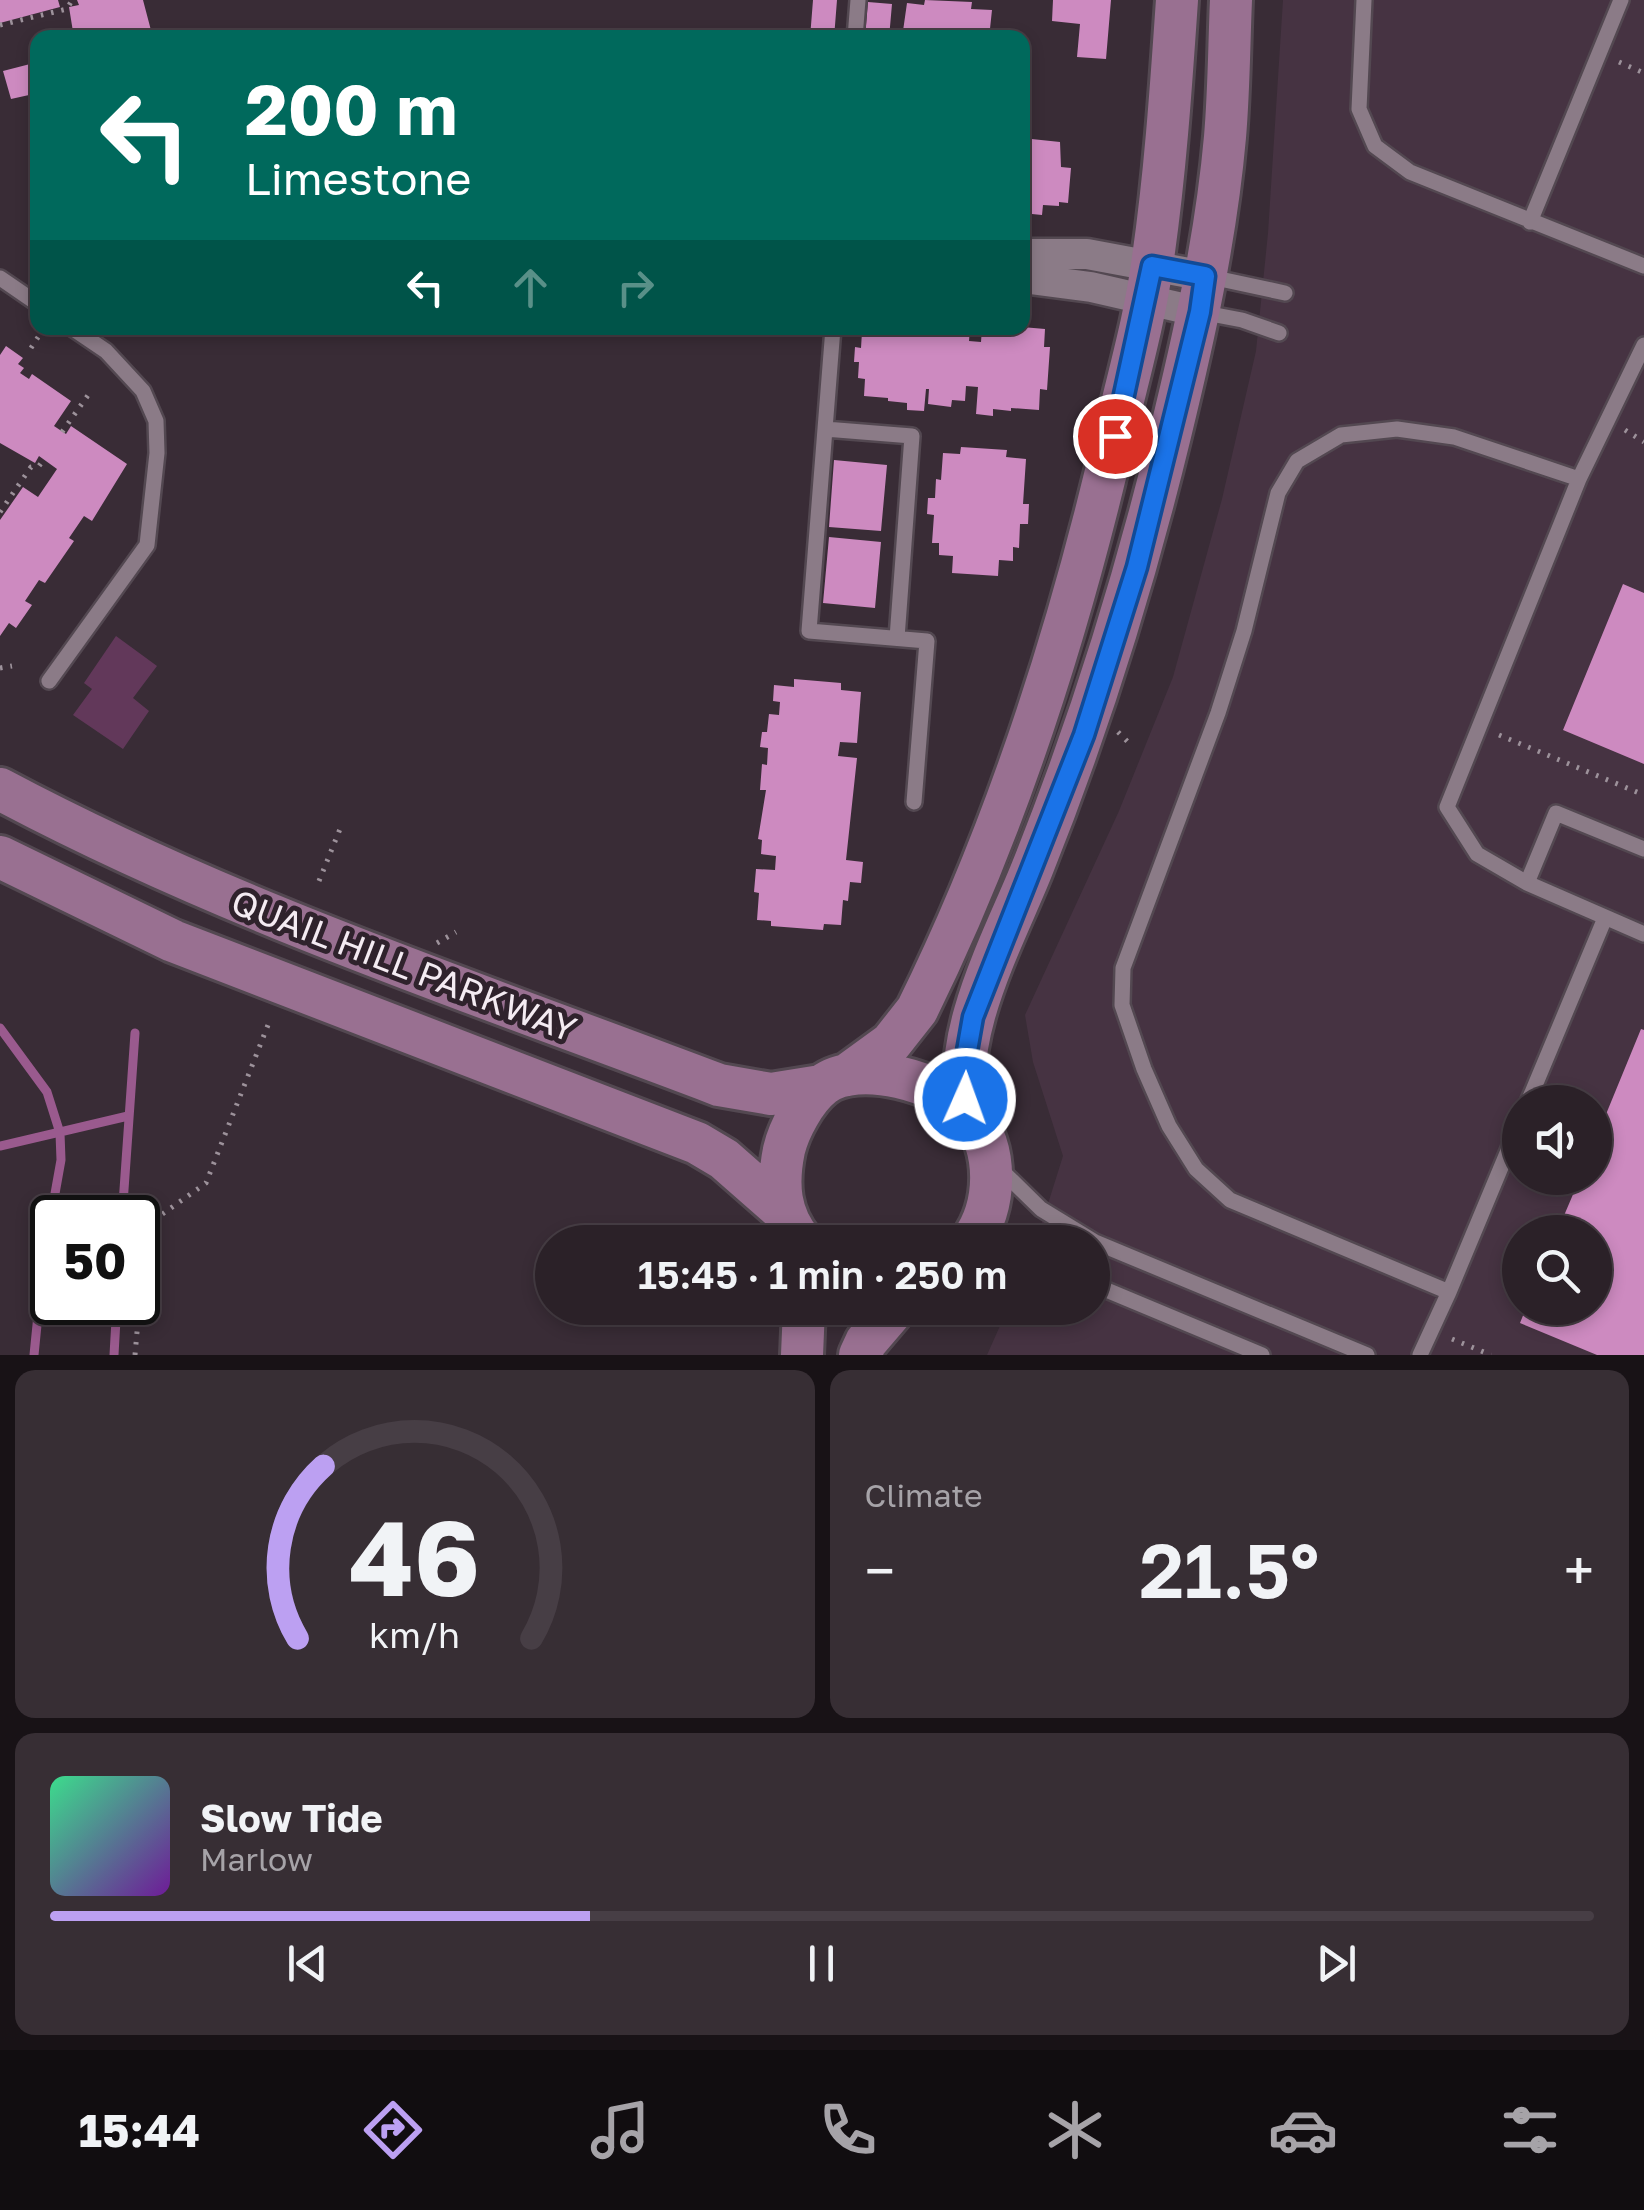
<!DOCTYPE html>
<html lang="en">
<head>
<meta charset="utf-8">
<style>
	body { margin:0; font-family:"Golos Text",sans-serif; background:#372e34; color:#f1f3f6; height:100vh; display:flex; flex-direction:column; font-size:38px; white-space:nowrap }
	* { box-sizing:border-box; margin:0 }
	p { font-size:32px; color:#a6a3a8 }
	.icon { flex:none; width:55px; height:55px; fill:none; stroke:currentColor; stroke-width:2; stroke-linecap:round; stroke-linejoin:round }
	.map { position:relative; height:1355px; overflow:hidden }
	.sheet { display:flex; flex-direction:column; gap:15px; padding:15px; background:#181216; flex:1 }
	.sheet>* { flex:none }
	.banner { position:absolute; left:30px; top:30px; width:1000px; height:305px; border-radius:20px; box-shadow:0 5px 15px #0003,0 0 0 2px #473e45; background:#00695c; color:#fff; overflow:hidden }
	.fabs { position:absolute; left:1502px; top:1085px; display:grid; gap:20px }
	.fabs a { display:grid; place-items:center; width:110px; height:110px; border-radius:50%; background:#2b2128; box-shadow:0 5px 15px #0003,0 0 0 2px #473e45; font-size:50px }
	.speed { position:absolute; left:30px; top:1195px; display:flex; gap:20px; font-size:50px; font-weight:700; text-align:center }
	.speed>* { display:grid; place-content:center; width:130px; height:130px; border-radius:50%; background:#2b2128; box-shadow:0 5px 15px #0003,0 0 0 2px #473e45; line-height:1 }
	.speed .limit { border:5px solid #111; border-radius:15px; background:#fff; color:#111 }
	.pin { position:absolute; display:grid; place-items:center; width:85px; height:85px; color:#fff; margin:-42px; border:5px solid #fff; border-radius:50%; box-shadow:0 2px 10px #0007 }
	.me { position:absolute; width:110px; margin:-55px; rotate:2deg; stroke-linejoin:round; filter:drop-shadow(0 0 8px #0008) }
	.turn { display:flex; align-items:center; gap:35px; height:210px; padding:0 50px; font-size:45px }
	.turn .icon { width:130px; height:130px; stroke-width:2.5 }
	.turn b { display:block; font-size:70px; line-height:85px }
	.lanes { display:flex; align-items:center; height:95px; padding:0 50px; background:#0003; justify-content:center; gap:50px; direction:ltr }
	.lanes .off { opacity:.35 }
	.big { font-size:75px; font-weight:600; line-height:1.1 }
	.sheet .widget { flex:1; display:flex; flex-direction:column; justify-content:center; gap:15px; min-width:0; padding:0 35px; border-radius:20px; background:#372e34 }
	.sheet .dial { align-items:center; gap:0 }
	.dial svg { height:260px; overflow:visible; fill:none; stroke:#473e45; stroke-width:7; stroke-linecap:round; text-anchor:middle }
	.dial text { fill:#f1f3f6; stroke:none }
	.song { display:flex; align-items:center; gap:30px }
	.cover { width:120px; height:120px; border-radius:15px; background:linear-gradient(135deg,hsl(150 70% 55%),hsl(280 70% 35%)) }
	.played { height:10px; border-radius:5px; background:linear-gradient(90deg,#bca0f2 35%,#473e45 35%) }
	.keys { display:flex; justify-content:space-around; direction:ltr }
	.heat { display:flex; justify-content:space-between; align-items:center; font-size:55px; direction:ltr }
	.sheet .tiles { flex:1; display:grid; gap:15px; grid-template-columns:1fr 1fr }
	.widget:last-child { grid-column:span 2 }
	.trip { position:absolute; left:535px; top:1225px; width:575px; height:100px; border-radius:50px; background:#2b2128; box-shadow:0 5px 15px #0003,0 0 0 2px #473e45; font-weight:600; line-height:100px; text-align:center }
	.menu { display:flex; height:160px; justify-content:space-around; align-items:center; background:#110d10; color:#a6a3a8 }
	.menu .icon { width:70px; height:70px }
	.menu .selected { color:#bca0f2 }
	.menu b { font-size:45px; color:#f1f3f6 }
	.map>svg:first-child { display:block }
	.built { fill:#463342; fill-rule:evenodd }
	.green { fill:#62385a }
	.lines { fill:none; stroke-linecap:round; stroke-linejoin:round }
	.stream { stroke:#9a5a8e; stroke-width:9 }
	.building { fill:#cd8ac0 }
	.lane-casing { stroke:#534851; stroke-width:20 }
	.street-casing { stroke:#534851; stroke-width:35 }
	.secondary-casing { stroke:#534851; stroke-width:48 }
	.path { stroke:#9d929b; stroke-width:5; stroke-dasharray:2.5 8; stroke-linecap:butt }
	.lane { stroke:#8b7b87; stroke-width:15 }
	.street { stroke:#8b7b87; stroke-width:30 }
	.secondary { stroke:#997091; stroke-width:42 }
	.route-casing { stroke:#114b97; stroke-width:25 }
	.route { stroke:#1a73e8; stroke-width:18 }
	.labels { text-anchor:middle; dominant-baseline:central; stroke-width:10; stroke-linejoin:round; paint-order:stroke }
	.street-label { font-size:35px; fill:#f4ebf2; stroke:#2f222c }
</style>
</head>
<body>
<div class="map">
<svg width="1644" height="1355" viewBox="0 0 1644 1355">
	<rect width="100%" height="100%" fill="#392c36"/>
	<path class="built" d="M 1283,0 L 1644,0 L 1644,1355 L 987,1355 L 1008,1308 L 1092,1308 L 1092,1242 L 1036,1242 L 1063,1156 L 1033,1062 L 1025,1015 L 1119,811 L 1173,677 L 1222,499 L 1256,351 L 1268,233 ZM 1520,1102 L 1595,1102 L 1595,1178 L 1520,1178 ZM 1520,1232 L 1595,1232 L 1595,1308 L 1520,1308 Z"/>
	<path class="green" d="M 116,636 L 157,666 L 133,698 L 149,711 L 123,749 L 73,715 L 92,689 L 84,683 Z"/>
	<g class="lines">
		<path class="stream" d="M 0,1028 L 47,1092 L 60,1133 L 61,1160 L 44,1255 L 34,1355
			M 0,1146 L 128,1116
			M 122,1218 L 135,1033
			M 114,1355 L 117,1302"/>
	</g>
	<path class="building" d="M 0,0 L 58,0 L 60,7 L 0,23 Z
		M 77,0 L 143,0 L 153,38 L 74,38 L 69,7 L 79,5 Z
		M 813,0 L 837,0 L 834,38 L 810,38 Z
		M 925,0 L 972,2 L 971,9 L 992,10 L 989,38 L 902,38 L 907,3 L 924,5 Z
		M 1053,0 L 1111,0 L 1106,59 L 1077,57 L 1080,24 L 1052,21 Z
		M 868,2 L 892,4 L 889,38 L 865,38 Z
		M 34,63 L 38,93 L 11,99 L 3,71 Z
		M 1022,138 L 1060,142 L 1061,167 L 1071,168 L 1068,203 L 1059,202 L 1059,206 L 1043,205 L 1042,215 L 1022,213 Z
		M 1022,327 L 1045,329 L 1044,347 L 1050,347 L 1047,390 L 1040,389 L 1039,410 L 1011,408 L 1011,411 L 993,409 L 993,416 L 976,414 L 978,387 L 966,386 L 965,401 L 952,400 L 951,407 L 928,404 L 929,389 L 926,389 L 924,411 L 907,410 L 907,403 L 888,401 L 888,398 L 864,396 L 865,379 L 858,378 L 859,362 L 854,362 L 855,347 L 861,348 L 862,332 L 868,333 L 869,328 L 930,328 L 930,335 L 933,335 L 933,328 L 970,328 L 969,341 L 981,342 L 982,328 Z
		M 6,346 L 23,358 L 18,364 L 24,368 L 20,373 L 29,379 L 32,374 L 71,401 L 54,426 L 66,434 L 71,426 L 127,464 L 92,521 L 84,516 L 69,538 L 74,541 L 45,583 L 39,580 L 25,601 L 32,605 L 16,628 L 9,623 L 0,636 L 0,520 L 23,487 L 38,497 L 57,469 L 39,456 L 35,463 L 0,443 L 0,355 Z
		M 961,447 L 1007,450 L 1006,457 L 1026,459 L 1023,504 L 1029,504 L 1028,524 L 1020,524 L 1019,548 L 1013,547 L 1013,561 L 999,560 L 998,576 L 952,573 L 953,556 L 939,555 L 939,543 L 932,543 L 934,515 L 927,514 L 928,498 L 935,498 L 936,479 L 941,480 L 943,453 L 960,454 Z
		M 834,460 L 887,465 L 881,531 L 829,527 Z
		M 829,537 L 881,542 L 875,608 L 823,603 Z
		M 1623,584 L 1644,593 L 1644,764 L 1563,730 Z
		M 794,679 L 841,683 L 841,690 L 861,692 L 857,743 L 840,742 L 838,756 L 857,758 L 846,860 L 863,862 L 861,883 L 850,882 L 848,901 L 843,900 L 841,925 L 824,924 L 823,930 L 771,926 L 771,921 L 757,920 L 759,893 L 754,892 L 756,869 L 775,870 L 776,856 L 761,854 L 762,840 L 758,839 L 766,790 L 760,790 L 762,764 L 767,765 L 768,748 L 760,747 L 762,732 L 767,732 L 769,714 L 779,715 L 780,702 L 773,701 L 774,685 L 794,687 Z
		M 1641,1029 L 1644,1030 L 1644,1355 L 1597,1355 L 1520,1323 L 1526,1308 L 1595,1308 L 1595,1232 L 1557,1232 L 1580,1178 L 1595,1178 L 1595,1141 Z"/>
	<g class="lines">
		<g class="lane-casing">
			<path id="lane" d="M 1364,0 L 1359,109 L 1375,146 L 1410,172 L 1644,266
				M 855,38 L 858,0
				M 1530,222 L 1621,0
				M 1206,276 L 1285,293
				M 0,278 L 38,304
				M 1200,312 L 1242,320 L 1279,333
				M 833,328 L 809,631 L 927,641 L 914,802
				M 1644,345 L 1579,479 L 1447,807 L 1477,854 L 1527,883 L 1644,934
				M 825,429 L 912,436 L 897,638
				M 49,681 L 147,545 L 157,453 L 156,421 L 143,391 L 106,351 L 72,328
				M 1527,883 L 1556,813 L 1644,849
				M 1528,1102 L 1605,918
				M 1520,1122 L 1449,1292 L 1230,1200 L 1196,1169 L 1169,1126 L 1144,1069 L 1122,1005 L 1123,968 L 1218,713 L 1244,631 L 1278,493 L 1297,461 L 1341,435 L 1397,429 L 1454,437 L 1579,479
				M 999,1168 L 1041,1209 L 1095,1242 L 1367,1355
				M 1092,1284 L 1262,1355
				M 1420,1355 L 1449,1292"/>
		</g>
		<g class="street-casing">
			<path id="street" d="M 1022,254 L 1087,254 L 1205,276
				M 1022,278 L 1091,287 L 1200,312"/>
		</g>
		<g class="secondary-casing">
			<path id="secondary" d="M 0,789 C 229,911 477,993 719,1085 L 771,1094 L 821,1086
				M 0,857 L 173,941 L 697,1143 L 724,1159 L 781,1209
				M 847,1075 L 891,1043 L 917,1010 C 1009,824 1072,623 1118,421 C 1130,370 1145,317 1152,265 C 1165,177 1171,88 1177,0
				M 969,1114 C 948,1039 1004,939 1032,869 C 1089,727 1134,583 1170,435 C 1194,337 1216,238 1225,137 C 1229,91 1229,45 1231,0
				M 802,1242 C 779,1215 777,1184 784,1150 C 789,1129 805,1099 823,1085 C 858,1058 943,1082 970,1114 C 999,1150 997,1206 971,1242
				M 802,1355 L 804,1308
				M 860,1355 L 866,1342 L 895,1308"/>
		</g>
		<path class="path" d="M 0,25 L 67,9 L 72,0
			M 1619,62 L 1644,73
			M 31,348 L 44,328
			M 1625,430 L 1644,442
			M 62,432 L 91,391
			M 0,512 L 31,467 L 39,466 L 44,459
			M 0,668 L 12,666
			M 1118,732 L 1130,744
			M 1499,735 L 1644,795
			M 319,881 L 340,829
			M 437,943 L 456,932
			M 1452,1339 L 1491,1355
			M 135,1355 L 142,1275 L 154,1220 L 206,1183 L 268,1025"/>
		<use href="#lane" class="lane"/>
		<use href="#street" class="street"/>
		<use href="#secondary" class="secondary"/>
	</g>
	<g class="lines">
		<g class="route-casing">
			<path id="route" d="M 965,1099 L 964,1068 L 973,1017 L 1084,735 L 1137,567 L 1200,312 L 1205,276 L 1152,266 L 1115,436"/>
		</g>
		<use href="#route" class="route"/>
	</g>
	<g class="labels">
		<g class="street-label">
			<text transform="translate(404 965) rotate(21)">QUAIL HILL PARKWAY</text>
		</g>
	</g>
</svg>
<div class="fabs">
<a><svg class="icon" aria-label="sound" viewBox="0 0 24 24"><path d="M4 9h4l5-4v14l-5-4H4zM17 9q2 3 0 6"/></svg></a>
<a><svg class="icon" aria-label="search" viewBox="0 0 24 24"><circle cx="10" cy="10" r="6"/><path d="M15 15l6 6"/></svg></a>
</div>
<div class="speed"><div class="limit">50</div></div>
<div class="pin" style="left:1115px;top:436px;background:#d93025"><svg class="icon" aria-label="arrive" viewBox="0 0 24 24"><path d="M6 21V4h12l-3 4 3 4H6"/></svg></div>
<svg class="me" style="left:965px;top:1099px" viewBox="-20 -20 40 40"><circle r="17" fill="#1a73e8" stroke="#fff" stroke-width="3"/><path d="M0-11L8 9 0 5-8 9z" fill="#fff"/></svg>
<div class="trip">15:45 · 1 min · 250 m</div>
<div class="banner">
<div class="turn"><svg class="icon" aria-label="left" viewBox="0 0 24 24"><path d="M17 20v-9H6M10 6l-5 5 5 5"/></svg><div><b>200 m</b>Limestone</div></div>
<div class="lanes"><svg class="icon" aria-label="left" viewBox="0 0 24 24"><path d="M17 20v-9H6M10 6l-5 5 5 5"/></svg><svg class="icon off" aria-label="ahead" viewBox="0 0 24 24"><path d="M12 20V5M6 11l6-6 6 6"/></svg><svg class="icon off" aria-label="right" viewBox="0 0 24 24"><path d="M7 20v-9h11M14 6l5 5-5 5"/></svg></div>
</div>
</div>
<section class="sheet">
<div class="tiles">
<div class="widget dial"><svg viewBox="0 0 100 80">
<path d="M14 69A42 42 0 1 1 86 69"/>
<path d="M14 69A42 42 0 0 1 22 16" stroke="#bca0f2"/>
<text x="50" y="56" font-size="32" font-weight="700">46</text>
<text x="50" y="72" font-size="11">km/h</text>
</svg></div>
<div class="widget"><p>Climate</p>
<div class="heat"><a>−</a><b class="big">21.5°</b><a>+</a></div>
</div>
<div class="widget">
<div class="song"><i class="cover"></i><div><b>Slow Tide</b><p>Marlow</p></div></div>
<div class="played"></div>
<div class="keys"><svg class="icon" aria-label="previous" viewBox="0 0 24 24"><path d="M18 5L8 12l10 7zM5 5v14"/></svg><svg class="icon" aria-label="pause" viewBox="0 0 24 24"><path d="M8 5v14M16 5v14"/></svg><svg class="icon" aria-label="next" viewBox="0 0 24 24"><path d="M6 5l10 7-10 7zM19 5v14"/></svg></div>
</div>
</div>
</section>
<nav class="menu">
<b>15:44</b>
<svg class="icon selected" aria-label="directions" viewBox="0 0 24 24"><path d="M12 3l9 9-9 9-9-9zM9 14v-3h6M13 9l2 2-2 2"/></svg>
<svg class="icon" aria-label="music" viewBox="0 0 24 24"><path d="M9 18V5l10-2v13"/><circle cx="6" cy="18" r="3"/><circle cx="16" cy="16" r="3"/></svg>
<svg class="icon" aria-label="phone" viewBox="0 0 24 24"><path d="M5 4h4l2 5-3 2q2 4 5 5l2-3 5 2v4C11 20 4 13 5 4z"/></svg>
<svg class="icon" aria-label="climate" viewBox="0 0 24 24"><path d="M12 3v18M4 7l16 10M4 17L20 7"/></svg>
<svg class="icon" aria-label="car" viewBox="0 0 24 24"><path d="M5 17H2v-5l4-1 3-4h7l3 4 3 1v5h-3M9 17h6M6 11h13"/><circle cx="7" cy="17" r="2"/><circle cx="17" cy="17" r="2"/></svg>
<svg class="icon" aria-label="filters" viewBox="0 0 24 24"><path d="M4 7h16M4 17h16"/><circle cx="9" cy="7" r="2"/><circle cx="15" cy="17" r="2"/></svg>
</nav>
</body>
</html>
